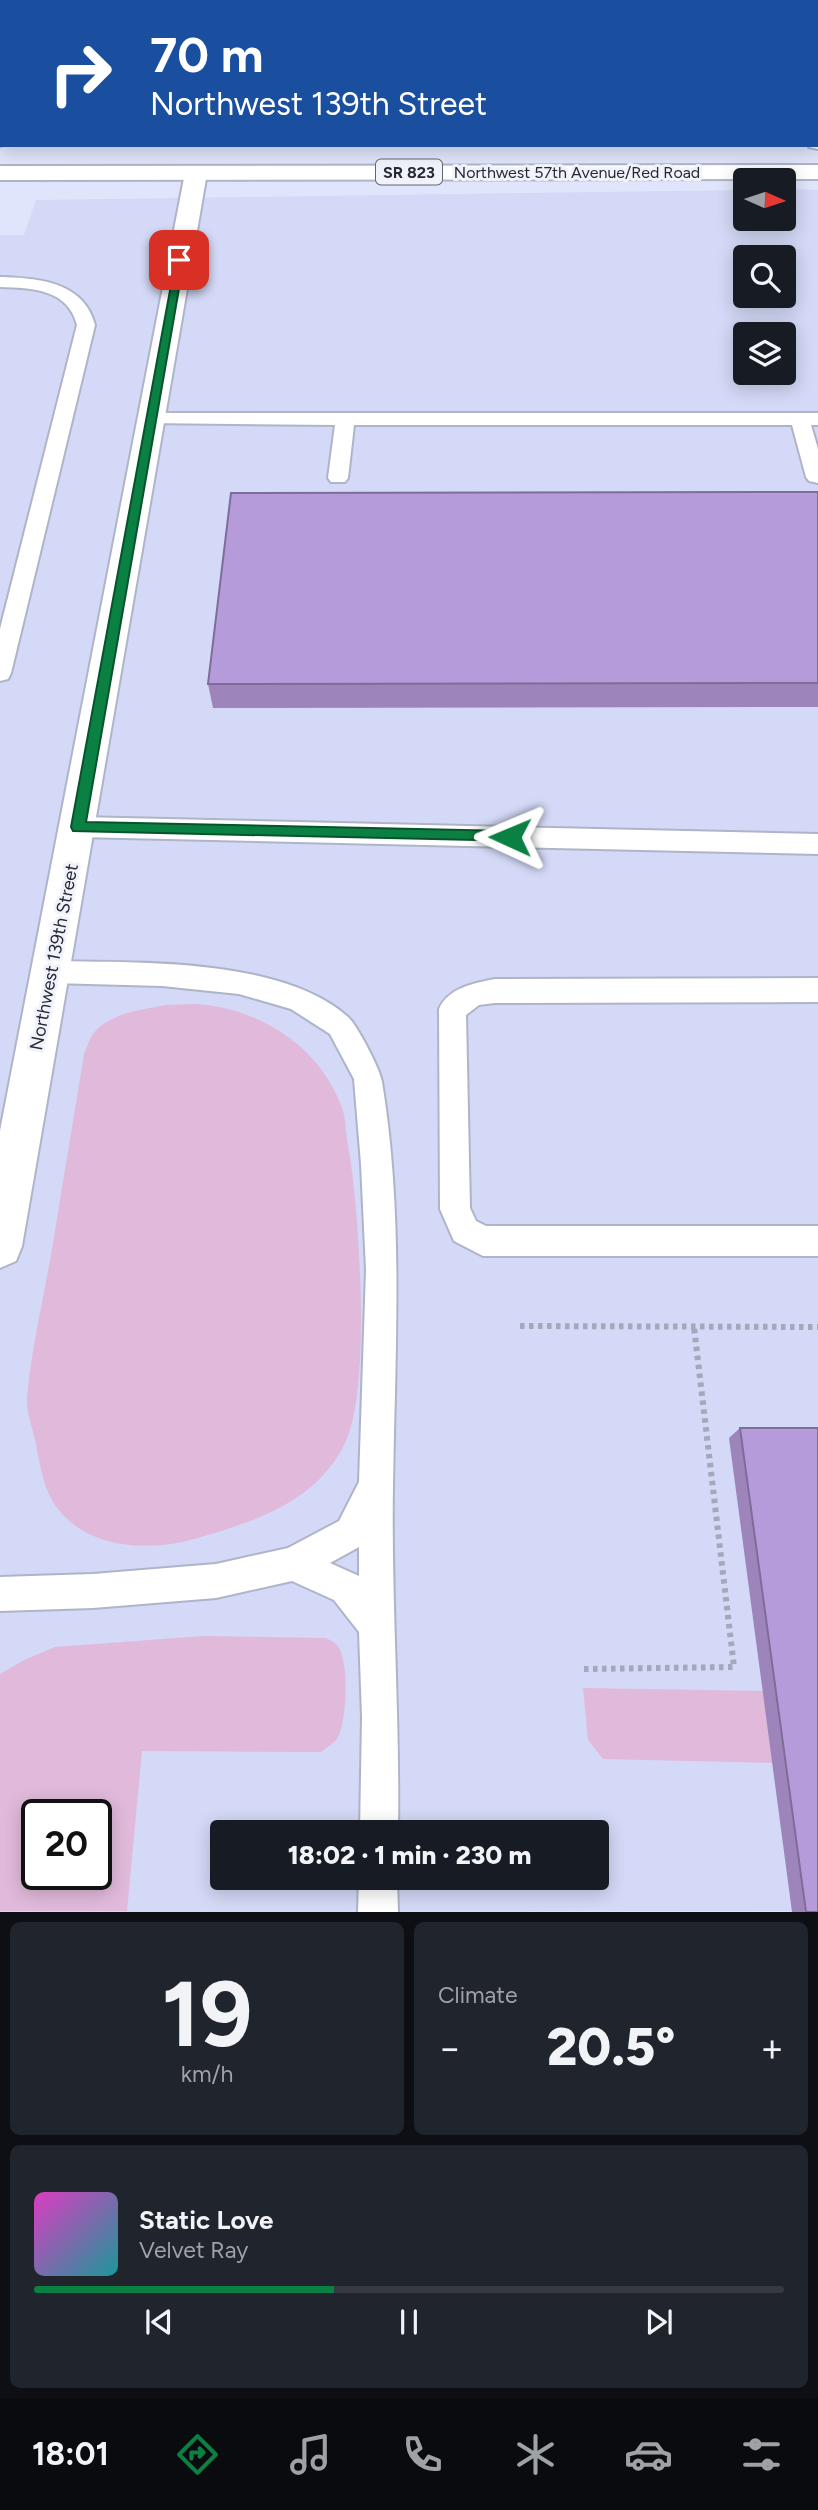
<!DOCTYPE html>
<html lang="en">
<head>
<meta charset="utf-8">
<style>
	body { margin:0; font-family:Figtree,sans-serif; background:#20242c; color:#f1f3f6; height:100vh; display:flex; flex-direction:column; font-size:26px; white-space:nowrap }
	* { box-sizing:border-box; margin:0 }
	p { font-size:23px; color:#9ea1a6 }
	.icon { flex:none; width:38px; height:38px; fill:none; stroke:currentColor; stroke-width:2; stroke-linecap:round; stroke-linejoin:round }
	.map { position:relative; height:1912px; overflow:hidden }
	.details { display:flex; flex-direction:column; gap:10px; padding:10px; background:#0d0f14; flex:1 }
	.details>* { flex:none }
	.guide { position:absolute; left:0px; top:0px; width:819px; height:147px; box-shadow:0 4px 18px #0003; background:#1a4fa0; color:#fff; overflow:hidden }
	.needle { width:46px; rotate:93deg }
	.buttons { position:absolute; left:733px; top:168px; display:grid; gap:14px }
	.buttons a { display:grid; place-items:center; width:63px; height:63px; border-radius:7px; background:#171b24; box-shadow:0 4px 18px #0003; font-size:35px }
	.speed { position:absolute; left:21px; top:1799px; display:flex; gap:14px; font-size:35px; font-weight:700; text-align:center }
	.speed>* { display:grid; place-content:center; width:91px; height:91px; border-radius:50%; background:#171b24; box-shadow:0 4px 18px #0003; line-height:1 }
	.speed .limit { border:4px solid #111; border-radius:10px; background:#fff; color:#111 }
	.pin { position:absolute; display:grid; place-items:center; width:60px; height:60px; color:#fff; margin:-30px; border-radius:14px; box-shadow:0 4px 10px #0006 }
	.me { position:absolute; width:77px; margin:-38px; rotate:271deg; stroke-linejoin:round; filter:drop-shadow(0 0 5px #0008) }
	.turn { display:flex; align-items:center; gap:24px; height:147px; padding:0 35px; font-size:32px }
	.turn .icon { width:91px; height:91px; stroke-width:2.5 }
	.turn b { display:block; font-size:49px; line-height:60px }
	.big { font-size:52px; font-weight:800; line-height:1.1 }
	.details .widget { flex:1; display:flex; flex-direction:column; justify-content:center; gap:10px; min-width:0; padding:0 24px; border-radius:10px; background:#20242c }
	.details .dial { align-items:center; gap:0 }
	.dial b { font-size:91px; line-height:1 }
	.song { display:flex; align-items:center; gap:21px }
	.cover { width:84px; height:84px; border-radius:10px; background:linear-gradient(135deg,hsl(310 70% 55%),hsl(180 70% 35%)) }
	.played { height:7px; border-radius:4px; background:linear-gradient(90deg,#0b8043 40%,#363941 40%) }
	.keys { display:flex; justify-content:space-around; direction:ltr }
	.heat { display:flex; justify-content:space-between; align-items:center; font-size:38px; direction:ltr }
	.details .tiles { flex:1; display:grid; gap:10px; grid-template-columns:1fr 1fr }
	.widget:last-child { grid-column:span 2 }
	.trip { position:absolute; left:210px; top:1820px; width:399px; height:70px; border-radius:7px; background:#171b24; box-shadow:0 4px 18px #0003; font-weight:800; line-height:70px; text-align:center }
	.dock { display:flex; height:112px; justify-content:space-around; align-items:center; background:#090b0e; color:#9ea1a6 }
	.dock .icon { width:49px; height:49px }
	.dock .on { color:#0b8043 }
	.dock b { font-size:32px; color:#f1f3f6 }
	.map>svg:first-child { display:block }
	.built { fill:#d3d9f6; fill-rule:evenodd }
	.green { fill:#e1badb; fill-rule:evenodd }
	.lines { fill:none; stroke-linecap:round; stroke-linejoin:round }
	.service-casing { stroke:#afb4c9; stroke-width:4 }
	.minor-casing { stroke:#afb4c9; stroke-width:4 }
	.primary-casing { stroke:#afb4c9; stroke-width:4 }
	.path { stroke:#a4a8b9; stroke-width:6; stroke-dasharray:4.5 4.5; stroke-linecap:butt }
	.service { fill:#fff; fill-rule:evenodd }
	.minor { fill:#fff; fill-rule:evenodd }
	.primary { fill:#fff; fill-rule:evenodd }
	.wall { fill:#9d85bc }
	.building { fill:#b69bdb; stroke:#7f6c99; stroke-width:2 }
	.route { fill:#0b8043; stroke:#07532c; stroke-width:2 }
	.labels { text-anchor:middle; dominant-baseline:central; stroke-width:6; stroke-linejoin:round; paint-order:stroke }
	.shield { fill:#f1f3fc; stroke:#64666f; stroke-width:2 }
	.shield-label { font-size:16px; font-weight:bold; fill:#282a32 }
	.far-street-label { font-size:16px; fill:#282a32; stroke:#f1f3fc }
	.street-label { font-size:18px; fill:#282a32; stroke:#f1f3fc }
</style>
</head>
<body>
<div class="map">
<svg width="818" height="1912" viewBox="0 0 818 1912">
	<rect width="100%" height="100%" fill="#e0e5fb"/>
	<path class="built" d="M 784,189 L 818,190 L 818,1911 L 0,1912 L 0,235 L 24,235 L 36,200 L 745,190 L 746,219 L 784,219 ZM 746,257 L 784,257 L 784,296 L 746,296 ZM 746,334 L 784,334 L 784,373 L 746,373 ZM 37,1815 L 96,1815 L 96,1874 L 37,1874 ZM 222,1832 L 597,1832 L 597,1878 L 222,1878 Z"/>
	<path class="green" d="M 165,1005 C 178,1005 193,1003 206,1005 C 265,1012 320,1049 341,1105 C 345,1115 346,1128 347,1139 C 355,1184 358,1229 360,1274 C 362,1316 363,1406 345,1443 C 318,1500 257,1521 201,1537 C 153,1552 90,1551 57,1508 C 44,1491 40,1466 36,1444 C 33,1430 26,1412 27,1398 C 31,1349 45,1292 53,1243 C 63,1180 74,1117 84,1054 C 87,1048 89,1039 93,1034 C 109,1013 141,1010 165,1005 Z
		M 203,1636 L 326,1638 C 329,1640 333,1641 336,1644 C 350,1657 347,1720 338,1737 C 335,1743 327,1747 321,1752 L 142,1751 L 127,1911 L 0,1911 L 0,1674 L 24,1660 L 55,1647 ZM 37,1815 L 96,1815 L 96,1874 L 37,1874 Z
		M 583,1688 L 763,1691 L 773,1763 L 603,1759 L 588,1740 Z"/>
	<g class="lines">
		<g class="service-casing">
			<path id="service" d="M 222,0 L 236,0 L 236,2 L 222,2 Z
				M 613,0 L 700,0 L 702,2 L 615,2 Z
				M 818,0 L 818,8 L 817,8 L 817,2 L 812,2 Z
				M 0,277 C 39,278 84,282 95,325 L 11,673 L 8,679 L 0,681 L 0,629 L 77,325 C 68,289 32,288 0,287 Z
				M 151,413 L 818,413 L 818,425 L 811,425 L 818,449 L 818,483 L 809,481 L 806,477 L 792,425 L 354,425 L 348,478 L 345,482 L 331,482 L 328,478 L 335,425 L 144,423 L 142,419 L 144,415 Z
				M 78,817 L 818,834 L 818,854 L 78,837 L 69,834 L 66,827 L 69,820 Z
				M 51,961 C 136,963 281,957 348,1017 C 357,1025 380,1069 382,1082 C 404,1215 395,1351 393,1485 C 391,1600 400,1717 398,1832 L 360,1832 L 362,1717 L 359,1632 L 334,1600 L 292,1581 L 216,1598 L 93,1608 L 0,1611 L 0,1577 L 93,1574 L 216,1564 L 288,1548 L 339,1521 L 359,1482 L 366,1270 L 361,1164 L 354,1079 L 330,1034 L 291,1009 L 239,994 L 162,986 L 51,983 L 42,980 L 38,972 L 42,964 ZM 359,1547 L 359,1576 L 330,1563 Z
				M 818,978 L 818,1002 L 495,1003 L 479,1005 L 466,1015 L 470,1208 L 476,1221 L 486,1226 L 818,1226 L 818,1256 L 483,1256 L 454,1241 L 440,1209 L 439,1009 C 448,988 474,983 495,979 Z
				M 359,1878 L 397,1878 L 398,1912 L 358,1912 Z"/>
		</g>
		<g class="minor-casing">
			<path id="minor" d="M 0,40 L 2,40 L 2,53 L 0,53 Z
				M 817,53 L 818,53 L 818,65 L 817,65 Z
				M 196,166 L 204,168 L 207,173 L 22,1246 L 16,1261 L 0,1268 L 0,1131 L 185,173 L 188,168 Z"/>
		</g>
		<g class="primary-casing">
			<path id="primary" d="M 0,132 L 4,145 L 0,146 Z
				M 818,135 L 818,149 L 809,147 L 817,145 Z
				M 818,165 L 818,179 L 0,180 L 0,166 Z"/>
		</g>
		<path class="path" d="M 520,1326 L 818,1327
			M 584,1669 L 734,1667 L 694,1327"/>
		<use href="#service" class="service"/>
		<use href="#minor" class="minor"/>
		<use href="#primary" class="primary"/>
	</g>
	<path class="wall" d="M 17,0 L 187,0 L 186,2 L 18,2 Z
		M 266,0 L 570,0 L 570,2 L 266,2 Z
		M 818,492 L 818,707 L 213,708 L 208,684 Z
		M 740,1428 L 818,1912 L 792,1912 L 729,1438 Z"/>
	<path class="building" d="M 818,492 L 818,683 L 208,684 L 231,493 Z
		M 740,1428 L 818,1428 L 818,1912 L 806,1912 Z"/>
	<path class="route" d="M 176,258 L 184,260 L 86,822 L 510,831 L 518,837 L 516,841 L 73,831 L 71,827 Z"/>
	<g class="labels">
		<rect class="shield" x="376" y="159.5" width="66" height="25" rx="5"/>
		<g class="shield-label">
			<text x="409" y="172">SR 823</text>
		</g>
		<g class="far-street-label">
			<text x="577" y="172">Northwest 57th Avenue/Red Road</text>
		</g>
		<g class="street-label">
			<text transform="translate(54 957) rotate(-79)">Northwest 139th Street</text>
		</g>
	</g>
</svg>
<div class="buttons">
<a><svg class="needle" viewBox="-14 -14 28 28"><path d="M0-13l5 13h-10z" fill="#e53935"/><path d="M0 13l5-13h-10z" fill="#9ea1a6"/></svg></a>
<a><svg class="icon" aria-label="search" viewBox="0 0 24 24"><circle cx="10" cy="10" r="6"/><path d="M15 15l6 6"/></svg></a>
<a><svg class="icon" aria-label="layers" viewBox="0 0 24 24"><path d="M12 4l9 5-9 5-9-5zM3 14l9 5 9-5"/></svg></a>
</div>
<div class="speed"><div class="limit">20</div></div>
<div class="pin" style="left:179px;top:260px;background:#d93025"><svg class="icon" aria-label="arrive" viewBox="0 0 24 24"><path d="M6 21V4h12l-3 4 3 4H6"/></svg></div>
<svg class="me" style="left:510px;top:837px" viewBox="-20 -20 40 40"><path d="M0-17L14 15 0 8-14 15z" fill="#0b8043" stroke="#fff" stroke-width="4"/></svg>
<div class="trip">18:02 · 1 min · 230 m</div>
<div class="guide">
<div class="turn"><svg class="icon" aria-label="right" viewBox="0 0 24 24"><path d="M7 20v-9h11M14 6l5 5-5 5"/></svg><div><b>70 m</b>Northwest 139th Street</div></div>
</div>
</div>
<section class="details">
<div class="tiles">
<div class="widget dial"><b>19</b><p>km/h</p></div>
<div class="widget"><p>Climate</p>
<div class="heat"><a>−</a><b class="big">20.5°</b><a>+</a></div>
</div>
<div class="widget">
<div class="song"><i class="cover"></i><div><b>Static Love</b><p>Velvet Ray</p></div></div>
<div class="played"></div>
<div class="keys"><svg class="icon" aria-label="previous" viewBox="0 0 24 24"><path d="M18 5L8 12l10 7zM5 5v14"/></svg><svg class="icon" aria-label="pause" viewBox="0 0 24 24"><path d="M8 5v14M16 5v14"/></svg><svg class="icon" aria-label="next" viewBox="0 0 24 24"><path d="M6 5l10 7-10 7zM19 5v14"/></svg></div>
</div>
</div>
</section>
<nav class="dock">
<b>18:01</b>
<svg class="icon on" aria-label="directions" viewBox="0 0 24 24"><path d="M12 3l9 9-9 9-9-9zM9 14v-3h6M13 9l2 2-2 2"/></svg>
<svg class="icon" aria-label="music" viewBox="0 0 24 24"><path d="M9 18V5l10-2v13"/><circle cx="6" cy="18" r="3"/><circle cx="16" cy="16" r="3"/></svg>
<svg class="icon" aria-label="phone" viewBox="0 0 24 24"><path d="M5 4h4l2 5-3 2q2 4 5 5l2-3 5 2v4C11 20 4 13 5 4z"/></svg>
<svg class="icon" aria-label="climate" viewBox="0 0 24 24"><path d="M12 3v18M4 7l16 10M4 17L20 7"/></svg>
<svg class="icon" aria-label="car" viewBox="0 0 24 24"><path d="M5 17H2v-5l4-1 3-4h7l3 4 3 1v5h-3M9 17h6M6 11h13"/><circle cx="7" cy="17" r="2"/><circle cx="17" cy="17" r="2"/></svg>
<svg class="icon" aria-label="filters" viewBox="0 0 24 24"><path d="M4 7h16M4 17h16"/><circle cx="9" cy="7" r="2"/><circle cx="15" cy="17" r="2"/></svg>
</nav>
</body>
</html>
